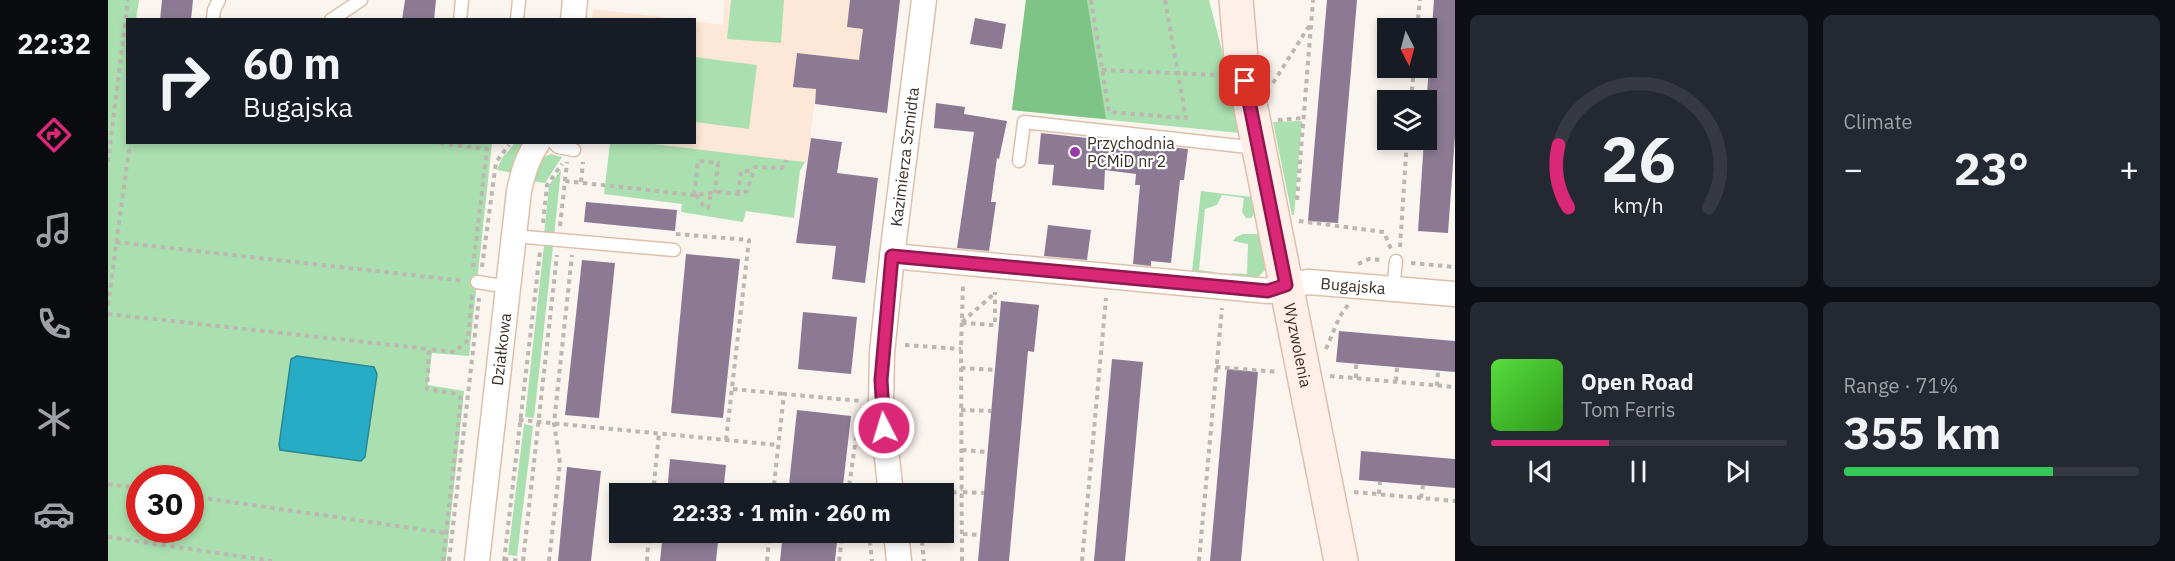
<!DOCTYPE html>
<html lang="en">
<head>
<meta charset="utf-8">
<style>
	body { margin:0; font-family:"IBM Plex Sans",sans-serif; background:#242831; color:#f1f3f6; height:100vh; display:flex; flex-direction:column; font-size:22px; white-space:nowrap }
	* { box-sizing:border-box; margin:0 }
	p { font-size:20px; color:#9ea1a6 }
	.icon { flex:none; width:33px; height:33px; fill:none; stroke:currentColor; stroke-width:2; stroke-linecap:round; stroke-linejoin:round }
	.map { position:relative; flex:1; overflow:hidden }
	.panel { display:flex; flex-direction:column; gap:15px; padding:15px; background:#0d0f14; width:720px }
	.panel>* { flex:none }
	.hud { position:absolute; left:18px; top:18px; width:570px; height:126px; border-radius:0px; box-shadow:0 3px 9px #0003; background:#171b24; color:#f1f3f6; overflow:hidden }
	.needle { width:39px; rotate:174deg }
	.buttons { position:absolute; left:1269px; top:18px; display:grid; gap:12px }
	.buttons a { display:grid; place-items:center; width:60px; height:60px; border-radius:0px; background:#171b24; box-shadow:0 3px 9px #0003; font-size:30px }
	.speed { position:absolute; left:18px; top:465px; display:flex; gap:12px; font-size:30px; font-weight:700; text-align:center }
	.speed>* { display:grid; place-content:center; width:78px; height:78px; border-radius:50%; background:#171b24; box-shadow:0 3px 9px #0003; line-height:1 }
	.speed .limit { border:9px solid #d22; background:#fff; color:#111 }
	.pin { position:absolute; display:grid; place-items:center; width:51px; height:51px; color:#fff; margin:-26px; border-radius:12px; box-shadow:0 3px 9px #0006 }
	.me { position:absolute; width:66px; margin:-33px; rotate:355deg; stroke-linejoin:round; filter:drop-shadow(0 0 4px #0008) }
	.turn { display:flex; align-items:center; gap:21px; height:126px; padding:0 18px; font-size:27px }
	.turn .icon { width:78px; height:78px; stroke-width:2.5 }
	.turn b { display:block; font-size:42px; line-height:51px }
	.big { font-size:45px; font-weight:700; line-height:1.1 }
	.panel .card { flex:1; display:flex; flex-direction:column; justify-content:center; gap:9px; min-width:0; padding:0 21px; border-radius:9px; background:#242831 }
	.panel .dial { align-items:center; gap:0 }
	.dial svg { height:156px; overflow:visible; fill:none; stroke:#363941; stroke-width:7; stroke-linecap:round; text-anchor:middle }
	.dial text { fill:#f1f3f6; stroke:none }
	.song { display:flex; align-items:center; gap:18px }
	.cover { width:72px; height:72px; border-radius:9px; background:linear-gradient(135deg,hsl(110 70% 55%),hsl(110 70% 35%)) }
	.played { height:6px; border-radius:3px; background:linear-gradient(90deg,#db2777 40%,#363941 40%) }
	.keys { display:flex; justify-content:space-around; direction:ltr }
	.heat { display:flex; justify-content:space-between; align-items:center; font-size:33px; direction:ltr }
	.charge { height:9px; border-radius:4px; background:linear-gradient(90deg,#34c759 71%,#363941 0) }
	.panel .tiles { flex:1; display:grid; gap:15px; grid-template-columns:repeat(2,1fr) }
	.trip { position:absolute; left:501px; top:483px; width:345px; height:60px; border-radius:0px; background:#171b24; box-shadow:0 3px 9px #0003; font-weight:700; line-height:60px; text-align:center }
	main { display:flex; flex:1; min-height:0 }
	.dock { display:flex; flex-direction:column; width:108px; justify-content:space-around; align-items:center; background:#090b0e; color:#9ea1a6 }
	.dock .icon { width:42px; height:42px }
	.dock .selected { color:#db2777 }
	.dock b { font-size:27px; color:#f1f3f6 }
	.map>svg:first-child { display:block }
	.built { fill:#fde7d6 }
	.green { fill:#aae0af; fill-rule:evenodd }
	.forest { fill:#7ec486 }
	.water { fill:#27acc5; stroke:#2c8695; stroke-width:1.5 }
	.building { fill:#8c7a94 }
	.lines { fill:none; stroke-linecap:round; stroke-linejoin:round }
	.lane-casing { stroke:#dec0aa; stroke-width:15 }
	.street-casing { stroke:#dec0aa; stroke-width:27 }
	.secondary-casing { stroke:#dec0aa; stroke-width:36 }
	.path { stroke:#beb6b0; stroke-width:4; stroke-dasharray:4.5 4.5; stroke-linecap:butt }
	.lane { stroke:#fff; stroke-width:12 }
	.street { stroke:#fff; stroke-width:24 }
	.secondary { stroke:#feefe8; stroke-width:33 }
	.route-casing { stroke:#8e194d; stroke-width:15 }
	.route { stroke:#db2777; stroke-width:10 }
	.poi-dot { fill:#963ba5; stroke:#fff; stroke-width:2 }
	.labels { text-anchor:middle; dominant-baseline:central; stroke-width:4.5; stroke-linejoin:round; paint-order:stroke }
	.poi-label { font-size:16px; fill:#392e25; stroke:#fff; text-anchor:start }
	.street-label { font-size:16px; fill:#392e25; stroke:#fff }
</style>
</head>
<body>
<main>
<nav class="dock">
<b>22:32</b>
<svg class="icon selected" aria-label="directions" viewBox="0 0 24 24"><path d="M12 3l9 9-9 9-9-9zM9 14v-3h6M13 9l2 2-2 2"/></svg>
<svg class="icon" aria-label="music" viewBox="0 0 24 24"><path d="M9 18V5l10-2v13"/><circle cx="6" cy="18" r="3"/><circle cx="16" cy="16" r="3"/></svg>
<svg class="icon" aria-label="phone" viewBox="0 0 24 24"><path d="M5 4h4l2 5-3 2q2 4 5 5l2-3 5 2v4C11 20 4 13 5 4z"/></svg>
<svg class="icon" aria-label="climate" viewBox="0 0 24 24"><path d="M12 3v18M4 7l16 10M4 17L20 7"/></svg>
<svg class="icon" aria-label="car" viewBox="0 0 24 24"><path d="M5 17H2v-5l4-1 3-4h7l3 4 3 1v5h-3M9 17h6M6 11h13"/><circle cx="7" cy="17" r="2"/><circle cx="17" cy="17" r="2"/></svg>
</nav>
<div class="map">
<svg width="1347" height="561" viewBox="0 0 1347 561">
	<rect width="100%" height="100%" fill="#fbf5f0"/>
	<path class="built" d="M 616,0 L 792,0 L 781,97 L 708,90 L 699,163 L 697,162 L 537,143 L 586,142 L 587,21 L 615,25 Z
		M 485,9 L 570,19 L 484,19 Z"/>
	<path class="green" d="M 0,0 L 31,0 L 28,19 L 20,20 L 20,142 L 384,144 L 361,356 L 324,353 L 320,385 L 356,391 L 338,561 L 0,561 ZM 32,478 L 82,478 L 82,530 L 32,530 Z
		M 623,0 L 676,0 L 673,43 L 619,39 Z
		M 918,0 L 1101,0 L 1119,70 L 1131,133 L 904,110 Z
		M 587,57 L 649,65 L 641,129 L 587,122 Z
		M 1194,121 L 1186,215 L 1184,215 L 1165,122 Z
		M 407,143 L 418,143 L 405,173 L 389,170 L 394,158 Z
		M 502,143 L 537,143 L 697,162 L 692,171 L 686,218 L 638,211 L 635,222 L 573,212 L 574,204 L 496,194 Z
		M 443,154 L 454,157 L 437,183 L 422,181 L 434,158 Z
		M 453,170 L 446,236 L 436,235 L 441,185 Z
		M 1093,191 L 1144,197 L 1147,214 L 1143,218 L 1138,218 L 1134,212 L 1136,198 L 1114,195 L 1109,205 L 1097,209 L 1091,270 L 1106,272 L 1106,274 L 1084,271 Z
		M 1135,234 L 1151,234 L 1157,270 L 1149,278 L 1128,276 L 1123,273 L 1139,274 L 1140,244 L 1125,241 L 1128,237 Z
		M 436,245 L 445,246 L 426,418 L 417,417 Z
		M 416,424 L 425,426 L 409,556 L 400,555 Z"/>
	<path class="forest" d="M 918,0 L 979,0 L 998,119 L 904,110 Z"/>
	<path class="water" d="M 189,356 L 266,367 L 269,374 L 257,457 L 253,461 L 172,450 L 171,445 L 183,359 Z"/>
	<path class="building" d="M 54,0 L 85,0 L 83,20 L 52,20 Z
		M 297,0 L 328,0 L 326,20 L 294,20 Z
		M 742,0 L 792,0 L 779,113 L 707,104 L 708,89 L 685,87 L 689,53 L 751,60 L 755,29 L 739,27 Z
		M 1219,0 L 1249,0 L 1230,223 L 1200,221 Z
		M 1326,0 L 1347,0 L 1347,136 L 1340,233 L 1310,231 L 1316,140 L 1318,140 L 1318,107 Z
		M 867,18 L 898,24 L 894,49 L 862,44 Z
		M 828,103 L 857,107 L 856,114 L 899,121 L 891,159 L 889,158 L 883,202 L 888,202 L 881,251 L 849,248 L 866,132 L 826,128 Z
		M 933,133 L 1080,149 L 1076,180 L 1072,180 L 1063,263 L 1043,261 L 1043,266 L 1025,264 L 1032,185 L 1027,185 L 1028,174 L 997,170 L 996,190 L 944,185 L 946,165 L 930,164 Z
		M 703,138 L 734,142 L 729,173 L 770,178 L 757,283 L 724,279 L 728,246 L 688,243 Z
		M 478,202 L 569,210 L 567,231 L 476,222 Z
		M 940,225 L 983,230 L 979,260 L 936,256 Z
		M 578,254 L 632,259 L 615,418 L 563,413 Z
		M 474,260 L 507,263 L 491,418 L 457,415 Z
		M 893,301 L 931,305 L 926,352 L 920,351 L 901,561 L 870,561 Z
		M 695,312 L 749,317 L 743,374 L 690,369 Z
		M 1231,331 L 1347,341 L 1347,372 L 1228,362 Z
		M 1004,359 L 1035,362 L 1017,561 L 986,561 Z
		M 1119,369 L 1150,372 L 1133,561 L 1102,561 Z
		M 689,410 L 743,416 L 734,494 L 680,494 Z
		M 1253,451 L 1347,459 L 1347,488 L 1251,480 Z
		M 562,459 L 618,465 L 615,494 L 559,494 Z
		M 459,467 L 493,471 L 483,561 L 450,561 Z
		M 555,532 L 611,532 L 608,561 L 552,561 Z
		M 675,532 L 730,532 L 727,561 L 672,561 Z"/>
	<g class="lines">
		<g class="lane-casing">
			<path id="lane" d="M 105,20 L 106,10 L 111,0
				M 223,20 L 253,0
				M 352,20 L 354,0
				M 409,20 L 411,0
				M 445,142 L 450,147 L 466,150
				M 911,161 L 916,122 L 1149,148
				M 406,236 L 566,250
				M 369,282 L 400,287
				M 1285,289 L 1288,261"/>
		</g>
		<g class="street-casing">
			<g id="street">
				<path d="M 465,20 L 467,0"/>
				<path id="s1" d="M 784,256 L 1160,291 L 1178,285 L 1201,282 L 1347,294"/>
				<path id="s2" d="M 783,494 L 773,404 L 774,353 L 784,256 L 816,0"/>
				<path d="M 788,532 L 791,561"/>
				<path id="s3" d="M 369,561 L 411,191 C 415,173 419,158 430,142"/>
			</g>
		</g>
		<g class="secondary-casing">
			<g id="secondary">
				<path id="s4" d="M 1128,0 L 1133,58 L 1233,561"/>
			</g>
		</g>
		<path class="path" d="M 983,0 L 1001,112 L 1078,118 L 1057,0
			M 1309,28 L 1312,0
			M 994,70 L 1110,75
			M 1165,83 L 1203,23
			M 1303,100 L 1306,68
			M 1170,120 L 1196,118
			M 323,142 L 379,149 L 365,267
			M 0,162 L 20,0
			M 457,181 L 586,195 L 612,192 L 630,194 L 639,191 L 647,167 L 673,168 L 677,166 L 678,160
			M 473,182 L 475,162
			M 630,194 L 633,171 L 644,171
			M 586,195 L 590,161 L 610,163 L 607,193
			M 588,195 L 597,208 L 600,208 L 603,193
			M 1189,200 L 1205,0
			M 1191,221 L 1276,232 L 1283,249
			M 435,223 L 439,185 L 454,164
			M 452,226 L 459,162
			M 568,234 L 641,240 L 618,440
			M 8,242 L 356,281
			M 1292,247 L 1299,140
			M 1303,263 L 1347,267
			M 1250,264 L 1261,259 L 1275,260
			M 374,267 L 388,162 L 401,145
			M 0,305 L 22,142
			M 0,314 L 321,349
			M 854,322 L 887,293
			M 854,323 L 887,325 L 887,292
			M 797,345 L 853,349
			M 1218,349 L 1232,316 L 1240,305
			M 1108,367 L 1170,372
			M 853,368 L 887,370
			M 1222,376 L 1347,387
			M 1248,378 L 1248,364
			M 1288,381 L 1289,367
			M 1329,386 L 1330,371
			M 625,389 L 676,394
			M 853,410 L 883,411
			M 411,420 L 670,445
			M 854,450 L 879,452
			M 0,484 L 32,488
			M 855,492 L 876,493
			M 1246,492 L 1347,501
			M 545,494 L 551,433
			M 665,494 L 676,394 L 753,401
			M 740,494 L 751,417
			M 757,494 L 757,490 L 761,485
			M 1271,494 L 1272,482
			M 82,496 L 338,533
			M 836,497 L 854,489
			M 1313,498 L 1315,485
			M 761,532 L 764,561
			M 813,532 L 816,561
			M 855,534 L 872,535
			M 0,537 L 164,561
			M 396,559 L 413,561
			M 335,561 L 353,399 L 349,394 L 319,389 L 321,349 L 347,352 L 360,340 L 364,295
			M 341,561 L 371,298
			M 396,561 L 432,252
			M 415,561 L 449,255
			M 441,561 L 452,463 L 446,423 L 464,255
			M 539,561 L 541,532
			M 659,561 L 662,532
			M 731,561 L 735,532
			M 854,561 L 853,349 L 855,284
			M 974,561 L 998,298
			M 1091,561 L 1114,308"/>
		<use href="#lane" class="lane"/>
		<use href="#street" class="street"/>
		<use href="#secondary" class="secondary"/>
	</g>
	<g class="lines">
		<g class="route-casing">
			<path id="route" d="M 776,428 L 773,380 L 784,256 L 1160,291 L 1178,285 L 1137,81"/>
		</g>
		<use href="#route" class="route"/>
	</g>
	<circle class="poi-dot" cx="967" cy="152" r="6"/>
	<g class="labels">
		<g class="poi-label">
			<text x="979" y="143">Przychodnia<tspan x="979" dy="18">PCMiD nr 2</tspan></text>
		</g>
		<g class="street-label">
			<text stroke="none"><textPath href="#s2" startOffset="339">Kazimierza Szmidta</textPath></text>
			<text stroke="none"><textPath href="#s1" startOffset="464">Bugajska</textPath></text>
			<text stroke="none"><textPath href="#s4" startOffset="351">Wyzwolenia</textPath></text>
			<text stroke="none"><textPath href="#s3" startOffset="213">Działkowa</textPath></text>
		</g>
	</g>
</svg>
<div class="buttons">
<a><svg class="needle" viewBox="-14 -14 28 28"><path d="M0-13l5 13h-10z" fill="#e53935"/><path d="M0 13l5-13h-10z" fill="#9ea1a6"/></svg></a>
<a><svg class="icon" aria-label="layers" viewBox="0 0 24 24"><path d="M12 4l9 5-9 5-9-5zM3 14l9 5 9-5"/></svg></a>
</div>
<div class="speed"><div class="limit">30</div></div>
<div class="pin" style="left:1137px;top:81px;background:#d93025"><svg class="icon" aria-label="arrive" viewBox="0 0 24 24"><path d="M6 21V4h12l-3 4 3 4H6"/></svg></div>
<svg class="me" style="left:776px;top:428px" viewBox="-20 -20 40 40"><circle r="17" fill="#db2777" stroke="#fff" stroke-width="3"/><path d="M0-11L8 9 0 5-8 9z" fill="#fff"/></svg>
<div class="trip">22:33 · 1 min · 260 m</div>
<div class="hud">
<div class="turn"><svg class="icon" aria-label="right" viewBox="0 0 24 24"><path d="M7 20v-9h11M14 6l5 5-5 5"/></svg><div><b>60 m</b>Bugajska</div></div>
</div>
</div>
<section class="panel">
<div class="tiles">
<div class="card dial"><svg viewBox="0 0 100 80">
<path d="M14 69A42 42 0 1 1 86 69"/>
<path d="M14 69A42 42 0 0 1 9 37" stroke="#db2777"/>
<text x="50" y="56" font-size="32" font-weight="700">26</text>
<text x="50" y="72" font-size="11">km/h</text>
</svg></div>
<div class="card"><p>Climate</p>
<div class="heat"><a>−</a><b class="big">23°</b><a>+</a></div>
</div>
<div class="card">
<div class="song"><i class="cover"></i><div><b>Open Road</b><p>Tom Ferris</p></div></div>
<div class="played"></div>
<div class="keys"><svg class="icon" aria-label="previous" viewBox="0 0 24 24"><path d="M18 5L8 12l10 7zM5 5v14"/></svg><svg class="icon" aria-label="pause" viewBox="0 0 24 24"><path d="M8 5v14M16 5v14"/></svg><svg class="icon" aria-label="next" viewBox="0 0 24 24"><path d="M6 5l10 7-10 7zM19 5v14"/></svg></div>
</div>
<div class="card"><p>Range · 71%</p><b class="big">355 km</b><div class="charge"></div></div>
</div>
</section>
</main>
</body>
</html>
